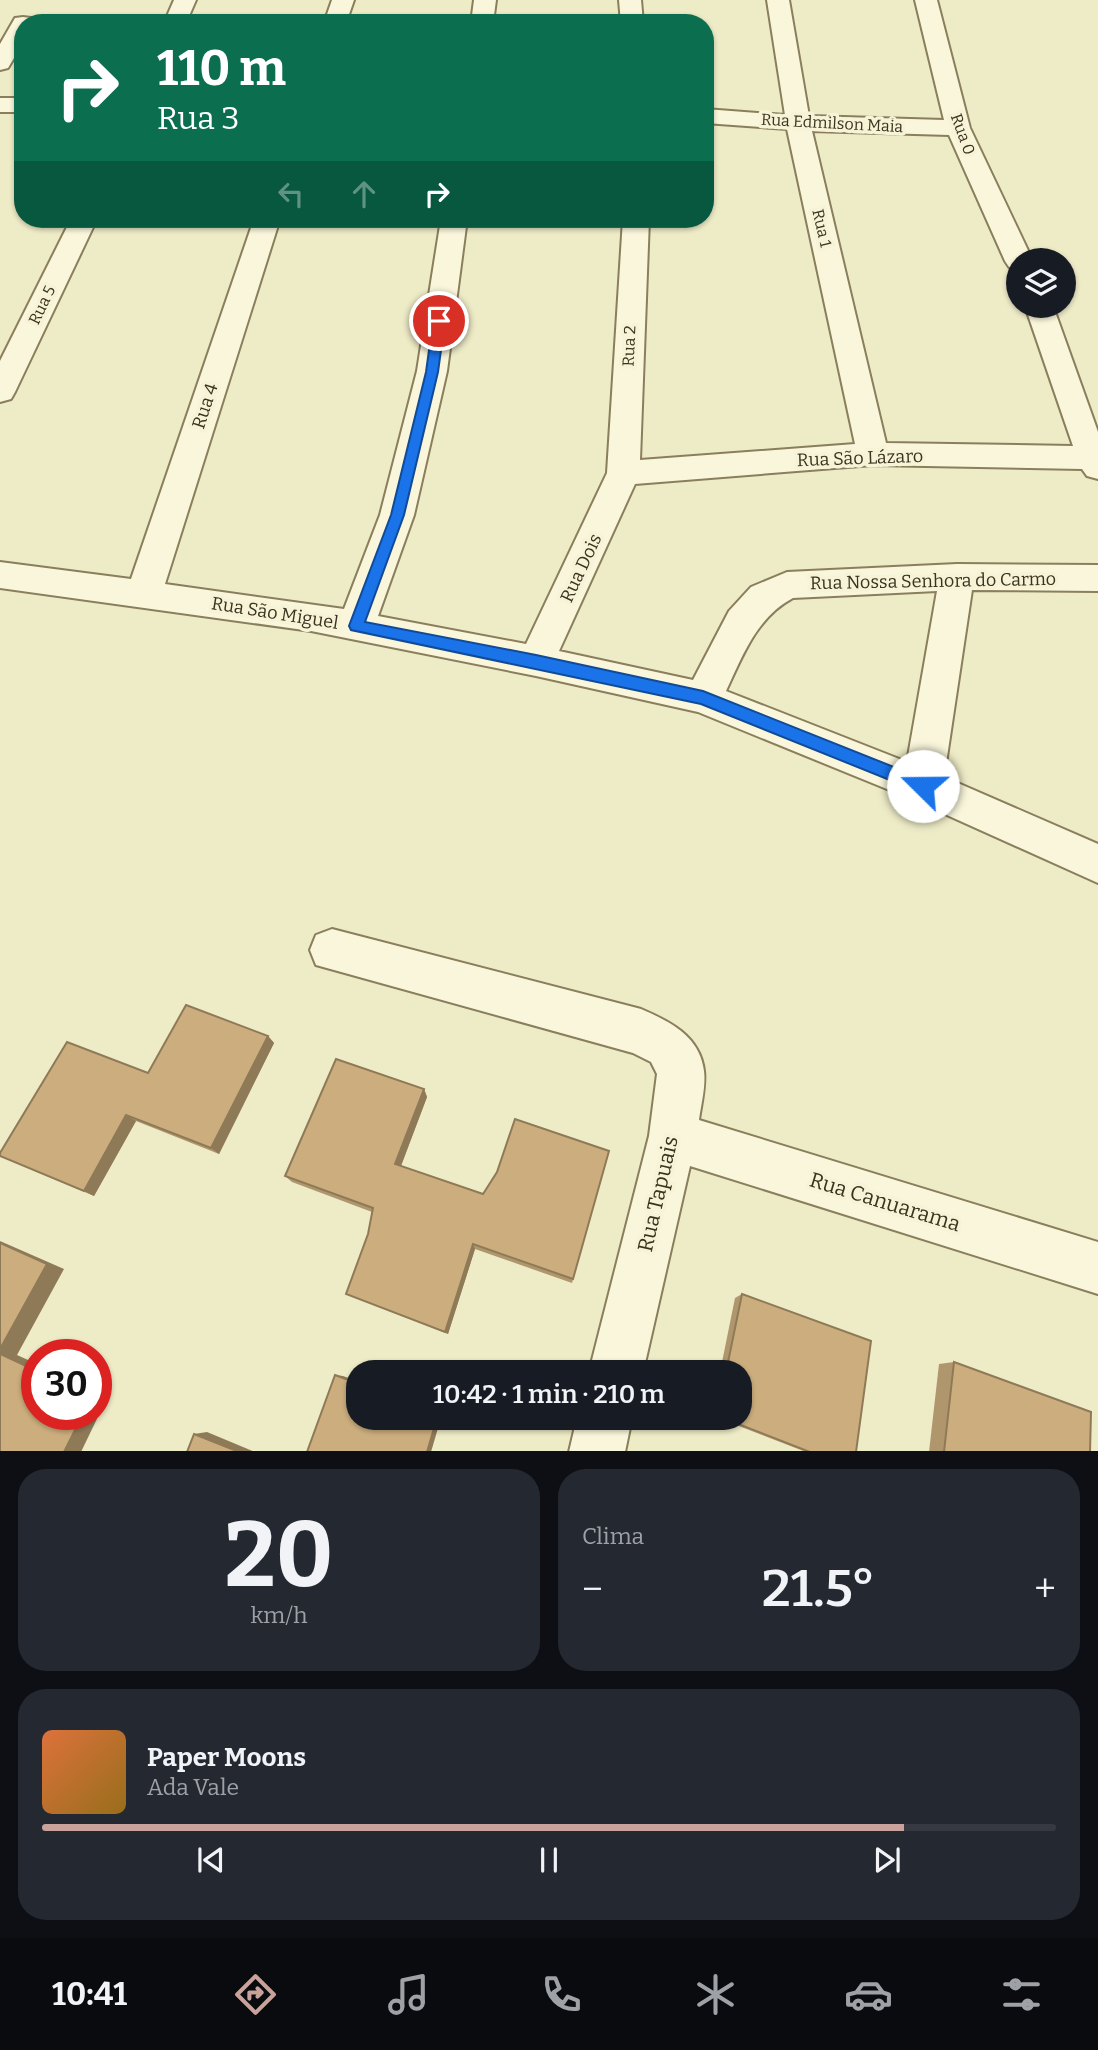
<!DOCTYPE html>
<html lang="pt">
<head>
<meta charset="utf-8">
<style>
	body { margin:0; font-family:Bitter,serif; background:#242831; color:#f1f3f6; height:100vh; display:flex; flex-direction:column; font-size:26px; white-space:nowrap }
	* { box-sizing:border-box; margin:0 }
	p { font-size:23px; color:#9ea1a6 }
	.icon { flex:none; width:38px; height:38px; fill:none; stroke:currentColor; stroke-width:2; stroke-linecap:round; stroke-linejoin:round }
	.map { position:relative; height:1451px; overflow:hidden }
	.panel { display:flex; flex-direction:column; gap:18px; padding:18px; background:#0d0f14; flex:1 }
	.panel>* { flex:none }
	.top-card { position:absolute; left:14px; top:14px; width:700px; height:214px; border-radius:28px; box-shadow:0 2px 5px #0004; background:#0b6e4f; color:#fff; overflow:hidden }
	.fabs { position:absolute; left:1006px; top:248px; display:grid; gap:14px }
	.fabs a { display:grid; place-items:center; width:70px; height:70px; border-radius:50%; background:#171b24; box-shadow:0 2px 5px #0004; font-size:35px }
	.speed { position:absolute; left:21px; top:1339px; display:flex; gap:14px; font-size:35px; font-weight:700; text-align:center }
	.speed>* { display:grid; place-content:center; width:91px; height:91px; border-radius:50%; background:#171b24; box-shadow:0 2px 5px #0004; line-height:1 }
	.speed .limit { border:10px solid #d22; background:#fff; color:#111 }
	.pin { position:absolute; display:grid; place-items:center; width:60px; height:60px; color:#fff; margin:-30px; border:4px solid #fff; border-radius:50%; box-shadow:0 2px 7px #0007 }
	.me { position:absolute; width:77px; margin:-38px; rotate:292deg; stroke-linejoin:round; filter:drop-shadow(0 0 5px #0008) }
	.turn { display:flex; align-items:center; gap:24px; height:147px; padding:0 28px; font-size:32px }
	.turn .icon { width:91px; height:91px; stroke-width:2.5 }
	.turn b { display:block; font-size:49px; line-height:60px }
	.lanes { display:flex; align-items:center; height:66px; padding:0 28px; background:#0003; justify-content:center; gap:35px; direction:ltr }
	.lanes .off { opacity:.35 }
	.big { font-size:52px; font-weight:600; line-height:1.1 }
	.panel .card { flex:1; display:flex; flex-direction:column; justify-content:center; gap:10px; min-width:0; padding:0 24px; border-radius:28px; background:#242831 }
	.panel .dial { align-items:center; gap:0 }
	.dial b { font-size:91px; line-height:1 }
	.song { display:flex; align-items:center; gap:21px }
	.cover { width:84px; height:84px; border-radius:10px; background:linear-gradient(135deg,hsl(20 70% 55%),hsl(40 70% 35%)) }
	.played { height:7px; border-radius:4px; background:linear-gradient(90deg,#c9a39b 85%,#363941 85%) }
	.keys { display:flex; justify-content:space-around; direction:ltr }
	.heat { display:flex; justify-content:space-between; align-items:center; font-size:38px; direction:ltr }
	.panel .tiles { flex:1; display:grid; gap:18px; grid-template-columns:1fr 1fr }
	.card:last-child { grid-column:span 2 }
	.trip { position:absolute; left:346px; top:1360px; width:406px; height:70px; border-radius:28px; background:#171b24; box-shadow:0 2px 5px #0004; font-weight:600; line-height:70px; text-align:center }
	.tabs { display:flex; height:112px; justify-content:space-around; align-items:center; background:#090b0e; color:#9ea1a6 }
	.tabs .icon { width:49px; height:49px }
	.tabs .current { color:#c9a39b }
	.tabs b { font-size:32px; color:#f1f3f6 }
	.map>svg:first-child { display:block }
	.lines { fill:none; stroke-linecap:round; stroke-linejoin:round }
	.minor-casing { stroke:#8a7e5c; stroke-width:4 }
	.minor { fill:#f9f6db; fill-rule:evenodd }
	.wall { fill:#af966c }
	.shaded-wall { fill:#8f7a58 }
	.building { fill:#ccae7e; stroke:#8f7a58; stroke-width:2 }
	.route { fill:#1a73e8; stroke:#114b97; stroke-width:2 }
	.labels { text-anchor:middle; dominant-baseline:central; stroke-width:7; stroke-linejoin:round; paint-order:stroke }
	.far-street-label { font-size:16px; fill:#3b3220; stroke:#f6f3d7 }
	.street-label { font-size:18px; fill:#3b3220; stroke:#f6f3d7 }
	.near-street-label { font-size:21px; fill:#3b3220; stroke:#f6f3d7 }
</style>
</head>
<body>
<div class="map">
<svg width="1098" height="1452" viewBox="0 0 1098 1452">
	<rect width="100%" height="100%" fill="#eeebc7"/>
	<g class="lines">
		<g class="minor-casing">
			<path id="minor" d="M 174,0 L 196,0 L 186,23 L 164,23 Z
				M 332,0 L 354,0 L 346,23 L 324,23 Z
				M 474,0 L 496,0 L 493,23 L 471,23 Z
				M 619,0 L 641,0 L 643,23 L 621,23 Z
				M 767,0 L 789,0 L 809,116 L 944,120 L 915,0 L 937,0 L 970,128 L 1033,261 L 1018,261 L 1018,269 L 1009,267 L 1005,261 L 949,135 L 812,131 L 886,443 L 1073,446 L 1025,306 L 1053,306 L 1098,432 L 1098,479 L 1087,476 L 1082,469 L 873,465 L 635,484 L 559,651 L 693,680 L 729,611 L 751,587 L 787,572 L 957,564 L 1098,565 L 1098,591 L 972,590 L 944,777 L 1098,844 L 1098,883 L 909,798 L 698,712 L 536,676 L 311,631 L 0,588 L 0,562 L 131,579 L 254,219 L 280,219 L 165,584 L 344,609 L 380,515 L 417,371 L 441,219 L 467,219 L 447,371 L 414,515 L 378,616 L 526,644 L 607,473 L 623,219 L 649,219 L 640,460 L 855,444 L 787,129 L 705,123 L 705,109 L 785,115 ZM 937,591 L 907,762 L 726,691 C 743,655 756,618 793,598 Z
				M 23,17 L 31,18 L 34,23 L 23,23 L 23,43 L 8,68 L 0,70 L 0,44 L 15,18 Z
				M 0,98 L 23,98 L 23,112 L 0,112 Z
				M 71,219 L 97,219 L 15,392 L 11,399 L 0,402 L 0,361 Z
				M 332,929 L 641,1009 C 669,1021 700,1036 704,1071 C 706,1086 701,1105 699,1120 L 1098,1242 L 1098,1294 L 690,1166 L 643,1372 L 589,1372 L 649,1136 L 657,1074 L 651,1062 L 633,1053 L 316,965 L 310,950 L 316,935 Z
				M 577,1418 L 632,1418 L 625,1452 L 569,1452 Z"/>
		</g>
		<use href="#minor" class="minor"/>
	</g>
	<path class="wall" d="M 268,1036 L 274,1043 L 219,1154 L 136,1121 L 94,1196 L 0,1156 L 148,1073 Z
		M 424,1089 L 427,1097 L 401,1166 L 483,1194 L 609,1151 L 572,1283 L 475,1249 L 448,1334 L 346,1294 L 368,1234 L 372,1212 L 292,1182 L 285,1176 Z
		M 742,1294 L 856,1452 L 806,1452 L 718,1418 L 740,1418 L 740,1372 L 720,1372 L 735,1298 Z
		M 954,1362 L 1090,1452 L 929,1452 L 939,1364 Z"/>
	<path class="shaded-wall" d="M 268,1036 L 274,1043 L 219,1154 L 211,1148 Z
		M 424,1089 L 427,1097 L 399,1171 L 395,1164 Z
		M 126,1115 L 136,1121 L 94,1196 L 84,1191 Z
		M 0,1241 L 64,1269 L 17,1355 L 37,1364 L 37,1371 L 0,1354 Z
		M 473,1244 L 475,1249 L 448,1334 L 445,1332 Z
		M 335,1375 L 343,1376 L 359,1382 L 359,1384 Z
		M 96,1391 L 108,1396 L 81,1452 L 64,1452 L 83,1414 L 96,1414 Z
		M 437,1418 L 441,1418 L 431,1452 L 427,1452 Z
		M 207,1432 L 255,1452 L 239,1452 L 194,1434 Z"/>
	<path class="building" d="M 186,1005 L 268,1036 L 211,1148 L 126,1115 L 84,1191 L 0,1156 L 0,1153 L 67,1042 L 148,1073 Z
		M 336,1059 L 424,1089 L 395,1164 L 483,1194 L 497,1172 L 515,1119 L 609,1151 L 573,1279 L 473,1244 L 445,1332 L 346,1294 L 368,1234 L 373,1208 L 285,1176 Z
		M 0,1243 L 47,1264 L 0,1349 Z
		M 742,1294 L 871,1341 L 856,1452 L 810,1452 L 723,1418 L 740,1418 L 740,1372 L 726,1372 Z
		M 0,1354 L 37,1371 L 37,1414 L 83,1414 L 64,1452 L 0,1452 Z
		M 954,1362 L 1091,1412 L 1090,1452 L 944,1452 Z
		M 335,1375 L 359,1384 L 359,1418 L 437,1418 L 427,1452 L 307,1452 Z
		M 194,1434 L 239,1452 L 187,1452 Z"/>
	<path class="route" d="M 439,317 L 445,321 L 438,372 L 404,515 L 365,622 L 536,655 L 703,691 L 929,781 L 931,786 L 929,791 L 923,793 L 917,791 L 701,704 L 351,630 L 349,626 L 391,515 L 426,372 L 433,321 Z"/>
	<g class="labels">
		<g class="far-street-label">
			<text transform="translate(832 123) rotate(3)">Rua Edmilson Maia</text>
			<text transform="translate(963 134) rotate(70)">Rua 0</text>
			<text transform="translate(822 228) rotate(77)">Rua 1</text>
			<text transform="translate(42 305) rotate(-64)">Rua 5</text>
			<text transform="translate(629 346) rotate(-87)">Rua 2</text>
		</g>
		<g class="street-label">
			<text transform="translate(205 406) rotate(-72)">Rua 4</text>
			<text transform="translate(860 458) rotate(-2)">Rua São Lázaro</text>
			<text transform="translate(581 568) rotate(-65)">Rua Dois</text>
			<text transform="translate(933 581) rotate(-1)">Rua Nossa Senhora do Carmo</text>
			<text transform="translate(275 613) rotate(9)">Rua São Miguel</text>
		</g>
		<g class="near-street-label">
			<text transform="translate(658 1194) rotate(-77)">Rua Tapuais</text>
			<text transform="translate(885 1202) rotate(17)">Rua Canuarama</text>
		</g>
	</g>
</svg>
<div class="fabs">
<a><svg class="icon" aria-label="layers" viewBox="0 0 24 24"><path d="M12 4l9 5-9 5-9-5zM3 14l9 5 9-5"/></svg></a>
</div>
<div class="speed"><div class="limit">30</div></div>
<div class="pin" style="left:439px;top:321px;background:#d93025"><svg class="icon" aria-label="arrive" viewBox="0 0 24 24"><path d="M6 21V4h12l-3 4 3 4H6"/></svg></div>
<svg class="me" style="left:923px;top:786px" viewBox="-20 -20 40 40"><circle r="19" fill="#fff"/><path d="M0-13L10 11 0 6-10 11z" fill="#1a73e8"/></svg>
<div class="trip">10:42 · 1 min · 210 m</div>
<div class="top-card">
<div class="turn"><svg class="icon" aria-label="right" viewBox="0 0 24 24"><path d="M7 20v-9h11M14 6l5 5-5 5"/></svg><div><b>110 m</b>Rua 3</div></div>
<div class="lanes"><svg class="icon off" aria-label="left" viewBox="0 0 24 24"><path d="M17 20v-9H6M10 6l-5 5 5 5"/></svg><svg class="icon off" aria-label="ahead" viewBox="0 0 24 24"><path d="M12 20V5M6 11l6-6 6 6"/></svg><svg class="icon" aria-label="right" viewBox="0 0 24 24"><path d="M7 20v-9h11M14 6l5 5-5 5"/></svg></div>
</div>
</div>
<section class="panel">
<div class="tiles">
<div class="card dial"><b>20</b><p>km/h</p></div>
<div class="card"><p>Clima</p>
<div class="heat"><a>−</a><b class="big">21.5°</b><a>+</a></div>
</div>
<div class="card">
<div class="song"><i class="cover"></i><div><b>Paper Moons</b><p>Ada Vale</p></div></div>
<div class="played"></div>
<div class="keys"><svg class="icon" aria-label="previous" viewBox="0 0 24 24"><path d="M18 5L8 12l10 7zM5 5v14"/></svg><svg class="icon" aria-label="pause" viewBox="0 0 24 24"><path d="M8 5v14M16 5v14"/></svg><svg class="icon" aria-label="next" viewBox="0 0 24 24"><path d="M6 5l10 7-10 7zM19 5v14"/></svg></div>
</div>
</div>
</section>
<nav class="tabs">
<b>10:41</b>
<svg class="icon current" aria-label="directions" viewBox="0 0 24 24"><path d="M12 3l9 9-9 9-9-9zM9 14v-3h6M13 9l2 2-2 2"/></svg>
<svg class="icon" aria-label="music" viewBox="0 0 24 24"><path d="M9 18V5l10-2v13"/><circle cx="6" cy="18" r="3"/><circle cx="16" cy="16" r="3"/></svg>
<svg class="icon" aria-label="phone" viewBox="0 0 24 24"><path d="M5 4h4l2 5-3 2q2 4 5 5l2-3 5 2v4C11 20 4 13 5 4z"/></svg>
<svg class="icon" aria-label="climate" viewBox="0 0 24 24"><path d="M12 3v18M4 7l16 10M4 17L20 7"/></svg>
<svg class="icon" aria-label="car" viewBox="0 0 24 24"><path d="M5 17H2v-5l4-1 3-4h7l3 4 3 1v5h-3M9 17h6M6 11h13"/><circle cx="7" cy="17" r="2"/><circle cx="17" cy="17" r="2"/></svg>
<svg class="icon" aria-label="filters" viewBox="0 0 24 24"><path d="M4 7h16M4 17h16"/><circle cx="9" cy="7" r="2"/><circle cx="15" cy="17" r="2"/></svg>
</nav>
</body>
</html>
